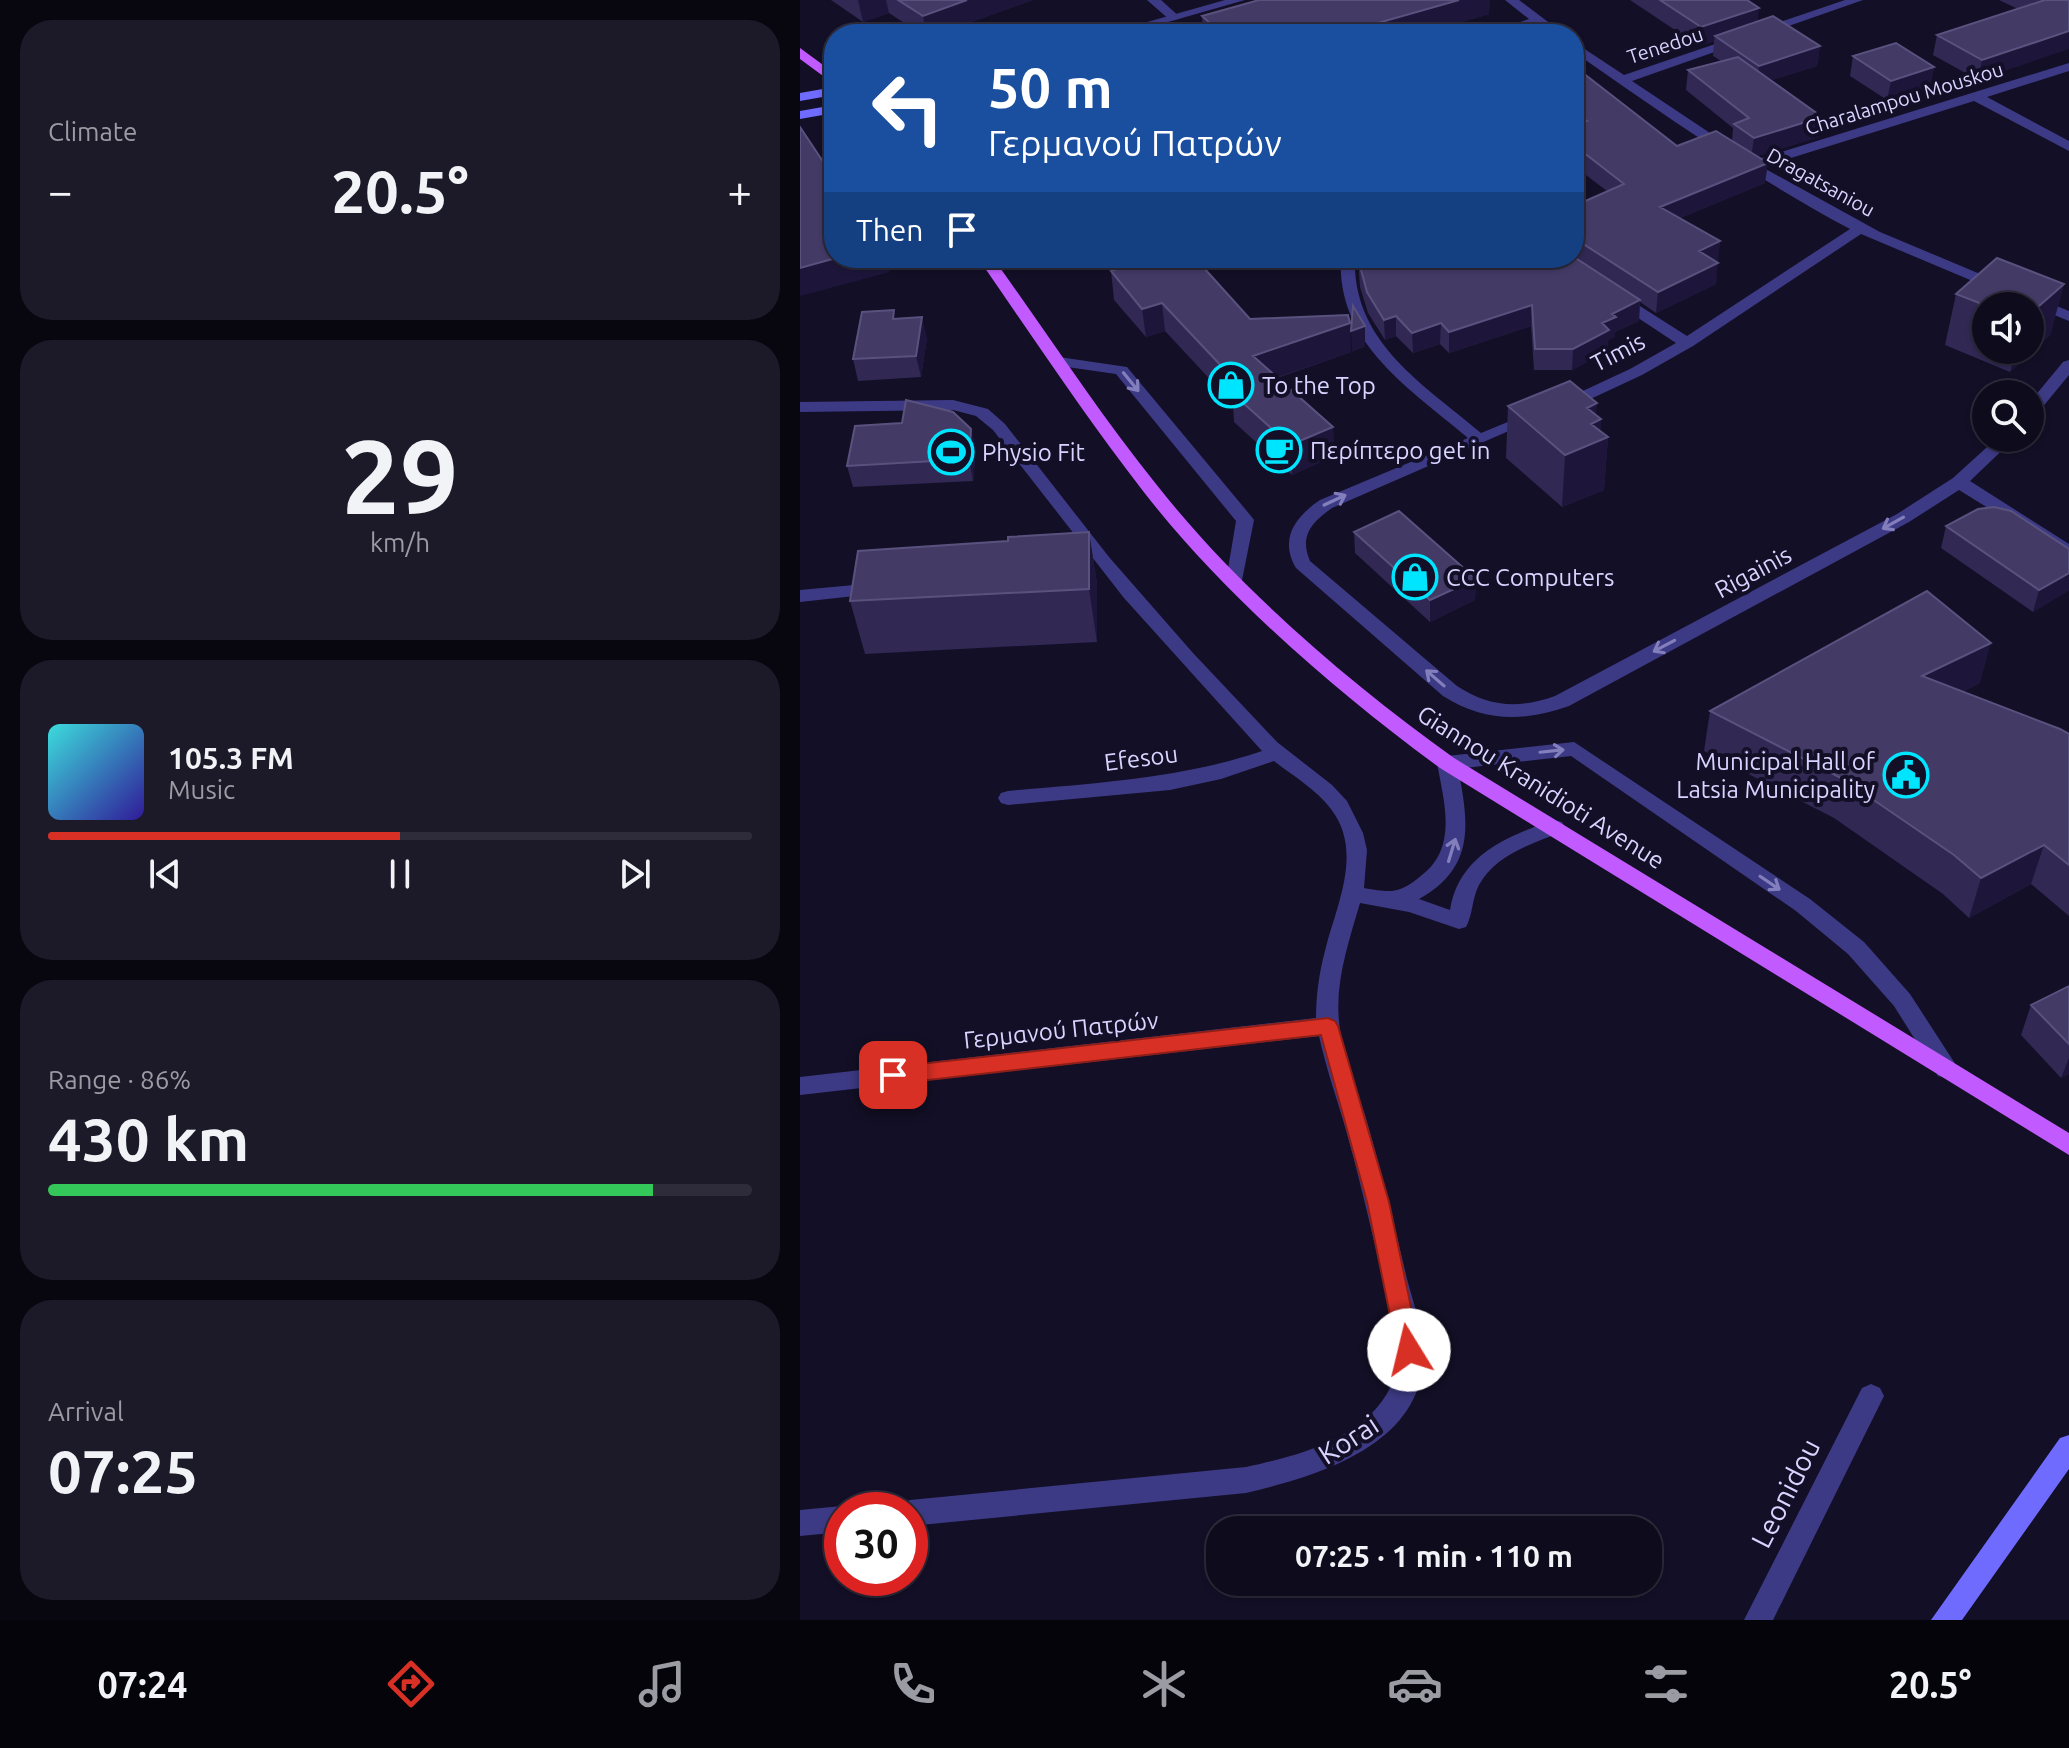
<!DOCTYPE html>
<html lang="en">
<head>
<meta charset="utf-8">
<style>
	body { margin:0; font-family:Ubuntu,sans-serif; background:#1c1929; color:#f1f3f6; height:100vh; display:flex; flex-direction:column; font-size:30px; white-space:nowrap }
	* { box-sizing:border-box; margin:0 }
	p { font-size:26px; color:#9b9ba3 }
	.icon { flex:none; width:44px; height:44px; fill:none; stroke:currentColor; stroke-width:2; stroke-linecap:round; stroke-linejoin:round }
	.map { position:relative; flex:1; overflow:hidden }
	.drawer { display:flex; flex-direction:column; gap:20px; padding:20px; background:#08060f; width:800px }
	.drawer>* { flex:none }
	.banner { position:absolute; left:24px; top:24px; width:760px; height:244px; border-radius:32px; box-shadow:0 2px 6px #0004,0 0 0 2px #2e2b3b; background:#1a4fa0; color:#fff; overflow:hidden }
	.fabs { position:absolute; left:1172px; top:292px; display:grid; gap:16px }
	.fabs a { display:grid; place-items:center; width:72px; height:72px; border-radius:50%; background:#0e0b1c; box-shadow:0 2px 6px #0004,0 0 0 2px #2e2b3b; font-size:40px }
	.speed { position:absolute; left:24px; top:1492px; display:flex; gap:16px; font-size:40px; font-weight:700; text-align:center }
	.speed>* { display:grid; place-content:center; width:104px; height:104px; border-radius:50%; background:#0e0b1c; box-shadow:0 2px 6px #0004,0 0 0 2px #2e2b3b; line-height:1 }
	.speed .limit { border:12px solid #d22; background:#fff; color:#111 }
	.pin { position:absolute; display:grid; place-items:center; width:68px; height:68px; color:#fff; margin:-34px; border-radius:16px; box-shadow:0 4px 12px #0006 }
	.me { position:absolute; width:88px; margin:-44px; rotate:351deg; stroke-linejoin:round; filter:drop-shadow(0 0 6px #0008) }
	.turn { display:flex; align-items:center; gap:28px; height:168px; padding:0 32px; font-size:36px }
	.turn .icon { width:104px; height:104px; stroke-width:2.5 }
	.turn b { display:block; font-size:56px; line-height:68px }
	.then { display:flex; align-items:center; height:76px; padding:0 32px; background:#0003; gap:16px; font-size:30px }
	.big { font-size:60px; font-weight:600; line-height:1.1 }
	.drawer .card { flex:1; display:flex; flex-direction:column; justify-content:center; gap:12px; min-width:0; padding:0 28px; border-radius:32px; background:#1c1929 }
	.drawer .dial { align-items:center; gap:0 }
	.dial b { font-size:104px; line-height:1 }
	.song { display:flex; align-items:center; gap:24px }
	.cover { width:96px; height:96px; border-radius:12px; background:linear-gradient(135deg,hsl(180 70% 55%),hsl(250 70% 35%)) }
	.played { height:8px; border-radius:4px; background:linear-gradient(90deg,#d93025 50%,#2e2b3b 50%) }
	.keys { display:flex; justify-content:space-around; direction:ltr }
	.heat { display:flex; justify-content:space-between; align-items:center; font-size:44px; direction:ltr }
	.charge { height:12px; border-radius:6px; background:linear-gradient(90deg,#34c759 86%,#2e2b3b 0) }
	.trip { position:absolute; left:406px; top:1516px; width:456px; height:80px; border-radius:32px; background:#0e0b1c; box-shadow:0 2px 6px #0004,0 0 0 2px #2e2b3b; font-weight:600; line-height:80px; text-align:center }
	.menu { display:flex; height:128px; justify-content:space-around; align-items:center; background:#06040b; color:#9b9ba3 }
	.menu .icon { width:56px; height:56px }
	.menu .current { color:#d93025 }
	.menu b { font-size:36px; color:#f1f3f6 }
	main { display:flex; flex:1; min-height:0 }
	.map>svg:first-child { display:block }
	.lines { fill:none; stroke-linecap:round; stroke-linejoin:round }
	.service { fill:#3d3a85; fill-rule:evenodd }
	.minor { fill:#3d3a85; fill-rule:evenodd }
	.secondary { fill:#6f6bff; fill-rule:evenodd }
	.primary { fill:#c25bff; fill-rule:evenodd }
	.wall { fill:#312854; fill-rule:evenodd }
	.shaded-wall { fill:#1d163a }
	.building { fill:#433a66; stroke:#5a527e; stroke-width:2 }
	.oneway { stroke:#837fbc }
	.route { fill:#d93025; stroke:#8d1f18; stroke-width:2 }
	.labels { text-anchor:middle; dominant-baseline:central; stroke-width:8; stroke-linejoin:round; paint-order:stroke }
	.far-street-label { font-size:20px; fill:#d9d4ff; stroke:#130f26 }
	.street-label { font-size:24px; fill:#d9d4ff; stroke:#130f26 }
	.poi-label { font-size:24px; fill:#d9d4ff; stroke:#130f26; text-anchor:start }
	.near-street-label { font-size:28px; fill:#d9d4ff; stroke:#130f26 }
</style>
</head>
<body>
<main>
<section class="drawer">
<div class="card"><p>Climate</p>
<div class="heat"><a>−</a><b class="big">20.5°</b><a>+</a></div>
</div>
<div class="card dial"><b>29</b><p>km/h</p></div>
<div class="card">
<div class="song"><i class="cover"></i><div><b>105.3 FM</b><p>Music</p></div></div>
<div class="played"></div>
<div class="keys"><svg class="icon" aria-label="previous" viewBox="0 0 24 24"><path d="M18 5L8 12l10 7zM5 5v14"/></svg><svg class="icon" aria-label="pause" viewBox="0 0 24 24"><path d="M8 5v14M16 5v14"/></svg><svg class="icon" aria-label="next" viewBox="0 0 24 24"><path d="M6 5l10 7-10 7zM19 5v14"/></svg></div>
</div>
<div class="card"><p>Range · 86%</p><b class="big">430 km</b><div class="charge"></div></div>
<div class="card"><p>Arrival</p><b class="big">07:25</b></div>
</section>
<div class="map">
<svg width="1269" height="1620" viewBox="0 0 1269 1620">
	<rect width="100%" height="100%" fill="#130f26"/>
	<g class="lines">
		<path class="service" d="M 347,0 L 361,0 L 381,18 L 371,21 Z
			M 774,742 L 1010,899 L 1064,942 L 1110,994 L 1154,1062 L 1157,1069 L 1154,1076 L 1146,1078 L 1138,1076 L 1094,1006 L 1048,954 L 996,911 L 771,756 L 647,770 L 637,763 L 647,756 Z"/>
		<path class="minor" d="M 425,0 L 445,0 L 326,34 L 305,34 Z
			M 705,0 L 719,0 L 764,34 L 750,34 L 737,24 L 706,34 L 687,34 L 729,19 Z
			M 1045,0 L 1063,0 L 832,81 L 952,161 L 1269,63 L 1269,71 L 1187,97 L 1269,141 L 1269,151 L 1174,101 L 962,167 L 1080,232 L 1204,284 L 1204,290 L 1194,290 L 1061,234 L 893,346 L 842,375 L 769,409 L 757,409 L 757,403 L 830,369 L 876,343 L 811,300 L 811,294 L 821,294 L 887,336 L 1050,229 C 953,177 864,115 774,52 L 774,42 L 824,75 Z
			M 541,258 L 555,258 C 552,342 623,384 681,433 L 727,414 L 733,412 L 741,417 L 532,508 C 512,522 499,536 510,561 L 657,686 C 689,707 719,709 755,696 L 1097,514 L 1153,478 L 1197,438 L 1215,438 L 1170,481 L 1269,544 L 1269,558 L 1159,490 L 1109,522 L 769,706 C 724,722 684,722 643,696 L 496,568 C 479,539 495,517 520,500 L 668,438 C 610,389 536,343 541,258 Z
			M 1232,296 L 1269,311 L 1269,321 L 1227,304 L 1224,301 Z
			M 259,357 L 327,367 L 451,516 L 454,520 L 441,585 L 429,585 L 426,581 L 436,521 L 316,374 L 253,365 L 253,359 Z
			M 1269,360 L 1269,375 L 1236,415 L 1230,417 L 1230,402 L 1263,362 Z
			M 153,400 L 188,409 L 205,424 L 309,557 L 393,653 L 477,742 L 532,785 L 547,801 L 563,833 L 567,850 L 564,888 C 592,893 599,894 622,875 C 658,847 644,802 637,763 L 640,758 L 654,758 L 657,763 C 668,820 678,866 619,899 L 650,910 C 657,865 692,843 732,828 C 742,824 751,818 762,822 L 765,827 L 762,832 C 733,843 695,855 679,885 C 672,898 673,914 666,927 L 659,929 L 609,912 L 560,903 C 549,941 535,981 539,1021 C 541,1053 555,1084 565,1115 C 581,1169 594,1224 607,1279 C 614,1306 625,1333 623,1362 C 618,1447 514,1477 446,1493 L 110,1526 L 110,1510 L 98,1510 L 101,1504 L 110,1500 L 446,1467 C 497,1456 566,1439 591,1386 C 608,1352 591,1314 583,1279 C 571,1229 560,1179 546,1130 C 537,1099 526,1068 519,1036 L 0,1095 L 0,1077 L 516,1018 C 516,996 519,973 525,951 C 536,906 564,852 531,809 C 516,789 493,776 474,761 L 421,779 L 370,790 L 208,805 L 201,803 L 198,798 L 201,793 L 208,791 C 295,783 379,779 462,751 L 324,598 L 193,430 L 176,416 L 153,410 L 0,412 L 0,402 Z
			M 76,583 L 82,585 L 85,589 L 82,593 L 0,602 L 0,590 Z
			M 1071,1384 L 1080,1388 L 1084,1396 L 973,1620 L 944,1620 L 1062,1388 Z
			M 42,1506 L 52,1510 L 42,1510 L 42,1532 L 0,1536 L 0,1510 Z"/>
		<path class="secondary" d="M 34,87 L 34,95 L 0,101 L 0,93 Z
			M 34,105 L 34,113 L 0,119 L 0,111 Z
			M 1269,1435 L 1269,1469 L 1162,1620 L 1131,1620 L 1260,1438 Z"/>
		<path class="primary" d="M 0,48 L 34,73 L 34,84 L 0,59 Z
			M 178,258 L 193,258 C 247,333 298,412 356,484 C 437,587 548,682 654,758 L 1269,1133 L 1269,1155 L 640,768 C 536,692 422,593 343,491 C 285,416 232,336 178,258 Z"/>
	</g>
	<path class="wall" d="M 31,0 L 233,0 L 138,34 L 121,34 L 89,13 L 63,22 Z
		M 830,0 L 947,0 L 957,22 L 1020,46 L 1017,66 L 972,80 L 1022,117 L 1019,137 L 957,156 L 965,183 L 880,218 L 920,241 L 917,262 L 916,284 L 856,313 L 840,302 L 839,321 L 815,332 L 815,337 L 808,340 L 808,351 L 772,370 L 734,370 L 731,326 L 649,353 L 640,344 L 613,353 L 596,336 L 585,340 L 568,313 L 560,287 L 558,258 L 774,258 L 774,206 L 807,191 L 774,166 L 774,66 L 877,146 L 932,141 L 933,128 L 886,90 L 888,70 L 921,61 L 913,56 L 914,41 L 899,46 Z
		M 1199,0 L 1269,0 L 1178,80 L 1133,55 L 1137,35 L 1218,9 Z
		M 689,14 L 620,34 L 403,34 L 402,16 Z
		M 1053,56 L 1134,67 L 1130,87 L 1087,100 L 1050,76 Z
		M 320,258 L 423,258 L 423,260 L 402,265 L 450,319 L 551,352 L 477,378 L 533,427 L 534,456 L 492,475 L 434,422 L 433,404 L 365,331 L 346,337 L 314,300 L 311,271 L 327,267 Z
		M 1264,284 L 1250,335 L 1210,372 L 1145,345 L 1156,294 ZM 1186,306 L 1230,306 L 1230,350 L 1186,350 Z
		M 96,318 L 127,338 L 121,377 L 58,381 L 53,359 Z
		M 708,406 L 796,415 L 801,419 L 800,431 L 808,437 L 804,490 L 762,507 L 706,458 Z
		M 171,429 L 176,450 L 173,481 L 53,487 L 47,466 Z
		M 1146,526 L 1269,549 L 1269,590 L 1233,612 L 1141,548 Z
		M 289,532 L 297,584 L 297,642 L 65,654 L 50,601 Z
		M 554,532 L 676,579 L 675,600 L 630,622 L 555,553 Z
		M 1180,683 L 1162,692 L 1269,734 L 1269,916 L 1231,884 L 1169,918 L 1143,894 L 1034,818 L 904,751 L 910,711 Z
		M 1269,986 L 1269,1074 L 1261,1078 L 1221,1035 L 1231,1005 Z"/>
	<path class="shaded-wall" d="M 58,0 L 86,0 L 89,13 L 63,22 Z
		M 167,0 L 233,0 L 138,34 L 126,34 L 123,16 Z
		M 659,0 L 690,0 L 689,14 L 620,34 L 539,34 Z
		M 959,8 L 957,27 L 915,36 L 914,41 L 899,46 L 901,27 Z
		M 1269,31 L 1269,49 L 1178,80 L 1182,60 Z
		M 1020,46 L 1017,66 L 957,85 L 959,66 Z
		M 1134,67 L 1130,87 L 1087,100 L 1091,81 Z
		M 1022,117 L 1019,137 L 951,158 L 954,138 Z
		M 968,163 L 965,183 L 858,227 L 860,207 Z
		M 920,241 L 918,262 L 897,272 L 899,251 Z
		M 36,258 L 87,258 L 90,272 L 0,296 L 0,268 Z
		M 382,258 L 423,258 L 423,260 L 383,269 Z
		M 918,263 L 916,284 L 856,313 L 858,292 Z
		M 1264,284 L 1250,335 L 1210,372 L 1216,350 L 1230,350 L 1230,314 Z
		M 840,300 L 839,321 L 815,332 L 815,337 L 808,340 L 808,351 L 772,370 L 773,349 L 812,314 Z
		M 362,303 L 365,331 L 346,337 L 342,309 Z
		M 732,305 L 731,326 L 649,353 L 649,332 Z
		M 596,316 L 596,336 L 585,340 L 584,320 Z
		M 122,317 L 127,338 L 121,377 L 116,356 Z
		M 550,323 L 551,352 L 455,385 L 453,356 Z
		M 641,323 L 640,344 L 613,353 L 612,333 Z
		M 565,326 L 565,347 L 552,352 L 551,331 Z
		M 797,403 L 795,422 L 801,419 L 800,441 L 808,437 L 804,490 L 762,507 L 765,455 L 787,408 Z
		M 533,427 L 534,456 L 492,475 L 490,445 Z
		M 171,429 L 176,450 L 173,481 L 169,459 Z
		M 289,532 L 297,584 L 297,642 L 289,589 Z
		M 1269,573 L 1269,590 L 1233,612 L 1239,590 Z
		M 676,579 L 675,600 L 630,622 L 630,600 Z
		M 1191,643 L 1180,683 L 1112,716 L 1122,676 Z
		M 1244,845 L 1231,884 L 1169,918 L 1181,878 Z
		M 1269,1058 L 1269,1074 L 1261,1078 Z"/>
	<path class="building" d="M 98,0 L 167,0 L 123,16 Z
		M 459,0 L 659,0 L 539,34 L 422,34 L 402,16 Z
		M 860,0 L 947,0 L 959,8 L 901,27 Z
		M 1245,0 L 1269,0 L 1269,31 L 1182,60 L 1137,35 Z
		M 973,16 L 1020,46 L 959,66 L 915,36 Z
		M 1096,43 L 1134,67 L 1091,81 L 1053,56 Z
		M 938,57 L 1022,117 L 954,138 L 934,124 L 949,118 L 888,70 Z
		M 774,66 L 877,146 L 916,131 L 968,163 L 860,207 L 920,241 L 899,251 L 918,263 L 858,292 L 774,238 L 774,206 L 824,184 L 774,145 L 774,125 L 787,121 L 774,112 Z
		M 0,127 L 34,178 L 34,258 L 36,258 L 0,268 Z
		M 774,257 L 840,300 L 812,314 L 816,317 L 802,323 L 809,330 L 773,349 L 735,349 L 732,305 L 649,332 L 641,323 L 612,333 L 596,316 L 584,320 L 567,292 L 560,266 L 559,258 L 774,258 Z
		M 339,258 L 395,258 L 450,319 L 548,315 L 550,323 L 453,356 L 533,427 L 490,445 L 432,393 L 442,388 L 362,303 L 342,309 L 311,271 L 342,262 Z
		M 1197,258 L 1264,284 L 1230,314 L 1230,306 L 1187,306 L 1156,294 Z
		M 553,306 L 565,326 L 551,331 Z
		M 94,310 L 93,319 L 122,317 L 116,356 L 53,359 L 62,312 Z
		M 770,381 L 797,403 L 787,408 L 801,419 L 791,424 L 808,437 L 765,455 L 708,406 Z
		M 106,400 L 153,412 L 171,429 L 169,459 L 47,466 L 55,426 L 102,423 Z
		M 1194,507 L 1211,511 L 1269,549 L 1269,573 L 1239,590 L 1146,526 L 1178,509 Z
		M 599,511 L 676,579 L 630,600 L 554,532 Z
		M 289,532 L 289,589 L 50,601 L 58,551 L 208,541 L 208,537 Z
		M 1127,591 L 1191,643 L 1122,676 L 1260,729 L 1269,734 L 1269,865 L 1244,845 L 1181,878 L 1154,855 L 1043,779 L 910,711 Z
		M 1269,986 L 1269,1044 L 1231,1005 Z"/>
	<defs><path id="oneway-shaft" d="M-6 0H5M1.5-3L5.5 0L1.5 3" fill="none" stroke-width="1.6" stroke-linecap="round" stroke-linejoin="round" transform="scale(2)"/></defs>
	<g class="oneway">
		<use href="#oneway-shaft" transform="translate(331 382) rotate(51)"/>
		<use href="#oneway-shaft" transform="translate(535 500) rotate(-25)"/>
		<use href="#oneway-shaft" transform="translate(1093 523) rotate(151)"/>
		<use href="#oneway-shaft" transform="translate(864 646) rotate(152)"/>
		<use href="#oneway-shaft" transform="translate(635 678) rotate(-139)"/>
		<use href="#oneway-shaft" transform="translate(752 751) rotate(-6)"/>
		<use href="#oneway-shaft" transform="translate(652 850) rotate(-73)"/>
		<use href="#oneway-shaft" transform="translate(970 883) rotate(34)"/>
	</g>
	<path class="route" d="M 528,1018 L 535,1021 L 538,1026 L 589,1202 L 620,1350 L 617,1357 L 609,1360 L 601,1357 L 597,1350 L 567,1202 L 521,1035 L 93,1084 L 86,1081 L 83,1075 L 86,1069 L 93,1067 Z"/>
	<defs>
		<g id="shop-ring" transform="scale(2.3)"><circle r="9.5" fill="#130f26" stroke="#00e5ff" stroke-width="1.5"/><path d="M-5-2.5h2.3a2.7 3.5 0 0 1 5.4 0H5L5.5 6h-11ZM-1.5-2.5h3a1.5 2.3 0 0 0-3 0Z" fill="#00e5ff"/></g>
		<g id="cafe-ring" transform="scale(2.3)"><circle r="9.5" fill="#130f26" stroke="#00e5ff" stroke-width="1.5"/><path d="M-5.5-4.5H6V0H3Q3 3.5 0 3.5H-2.5Q-5.5 3.5-5.5 0ZM3-3.2v2h1.7v-2ZM-6 4.5H4V6H-6Z" fill="#00e5ff"/></g>
		<g id="stadium-ring" transform="scale(2.3)"><circle r="9.5" fill="#130f26" stroke="#00e5ff" stroke-width="1.5"/><path d="M0-5a6.5 5 0 1 0 0 10a6.5 5 0 1 0 0-10ZM-3.5-1.8h7v3.6h-7Z" fill="#00e5ff"/></g>
		<g id="civic-ring" transform="scale(2.3)"><circle r="9.5" fill="#130f26" stroke="#00e5ff" stroke-width="1.5"/><path d="M-.6-6.5H3V-4.5H.6V-3L4-1V1h2V6H-6V1h2V-1L-.6-3ZM-1.2 2.5V6h2.4V2.5Z" fill="#00e5ff"/></g>
	</defs>
	<g fill-rule="evenodd">
		<use href="#shop-ring" x="431" y="385"/>
		<use href="#cafe-ring" x="479" y="450"/>
		<use href="#stadium-ring" x="151" y="452"/>
		<use href="#shop-ring" x="615" y="577"/>
		<use href="#civic-ring" x="1106" y="775"/>
	</g>
	<g class="labels">
		<g class="far-street-label">
			<text transform="translate(865 45) rotate(-18)">Tenedou</text>
			<text transform="translate(1104 98) rotate(-17)">Charalampou Mouskou</text>
			<text transform="translate(1021 182) rotate(29)">Dragatsaniou</text>
		</g>
		<g class="street-label">
			<text transform="translate(818 352) rotate(-27)">Timis</text>
			<text transform="translate(953 572) rotate(-28)">Rigainis</text>
			<text transform="translate(341 758) rotate(-7)">Efesou</text>
			<text transform="translate(741 787) rotate(32)">Giannou Kranidioti Avenue</text>
			<text transform="translate(261 1030) rotate(-6)">Γερμανού Πατρών</text>
		</g>
		<g class="poi-label">
			<text x="462" y="385">To the Top</text>
			<text x="510" y="450">Περίπτερο get in</text>
			<text x="182" y="452">Physio Fit</text>
			<text x="646" y="577">CCC Computers</text>
			<text x="1075" y="761" text-anchor="end">Municipal Hall of<tspan x="1075" dy="28">Latsia Municipality</tspan></text>
		</g>
		<g class="near-street-label">
			<text transform="translate(548 1439) rotate(-33)">Korai</text>
			<text transform="translate(985 1493) rotate(-63)">Leonidou</text>
		</g>
	</g>
</svg>
<div class="fabs">
<a><svg class="icon" aria-label="sound" viewBox="0 0 24 24"><path d="M4 9h4l5-4v14l-5-4H4zM17 9q2 3 0 6"/></svg></a>
<a><svg class="icon" aria-label="search" viewBox="0 0 24 24"><circle cx="10" cy="10" r="6"/><path d="M15 15l6 6"/></svg></a>
</div>
<div class="speed"><div class="limit">30</div></div>
<div class="pin" style="left:93px;top:1075px;background:#d93025"><svg class="icon" aria-label="arrive" viewBox="0 0 24 24"><path d="M6 21V4h12l-3 4 3 4H6"/></svg></div>
<svg class="me" style="left:609px;top:1350px" viewBox="-20 -20 40 40"><circle r="19" fill="#fff"/><path d="M0-13L10 11 0 6-10 11z" fill="#d93025"/></svg>
<div class="trip">07:25 · 1 min · 110 m</div>
<div class="banner">
<div class="turn"><svg class="icon" aria-label="left" viewBox="0 0 24 24"><path d="M17 20v-9H6M10 6l-5 5 5 5"/></svg><div><b>50 m</b>Γερμανού Πατρών</div></div>
<div class="then">Then<svg class="icon" aria-label="arrive" viewBox="0 0 24 24"><path d="M6 21V4h12l-3 4 3 4H6"/></svg></div>
</div>
</div>
</main>
<nav class="menu">
<b>07:24</b>
<svg class="icon current" aria-label="directions" viewBox="0 0 24 24"><path d="M12 3l9 9-9 9-9-9zM9 14v-3h6M13 9l2 2-2 2"/></svg>
<svg class="icon" aria-label="music" viewBox="0 0 24 24"><path d="M9 18V5l10-2v13"/><circle cx="6" cy="18" r="3"/><circle cx="16" cy="16" r="3"/></svg>
<svg class="icon" aria-label="phone" viewBox="0 0 24 24"><path d="M5 4h4l2 5-3 2q2 4 5 5l2-3 5 2v4C11 20 4 13 5 4z"/></svg>
<svg class="icon" aria-label="climate" viewBox="0 0 24 24"><path d="M12 3v18M4 7l16 10M4 17L20 7"/></svg>
<svg class="icon" aria-label="car" viewBox="0 0 24 24"><path d="M5 17H2v-5l4-1 3-4h7l3 4 3 1v5h-3M9 17h6M6 11h13"/><circle cx="7" cy="17" r="2"/><circle cx="17" cy="17" r="2"/></svg>
<svg class="icon" aria-label="filters" viewBox="0 0 24 24"><path d="M4 7h16M4 17h16"/><circle cx="9" cy="7" r="2"/><circle cx="15" cy="17" r="2"/></svg>
<b>20.5°</b>
</nav>
</body>
</html>
